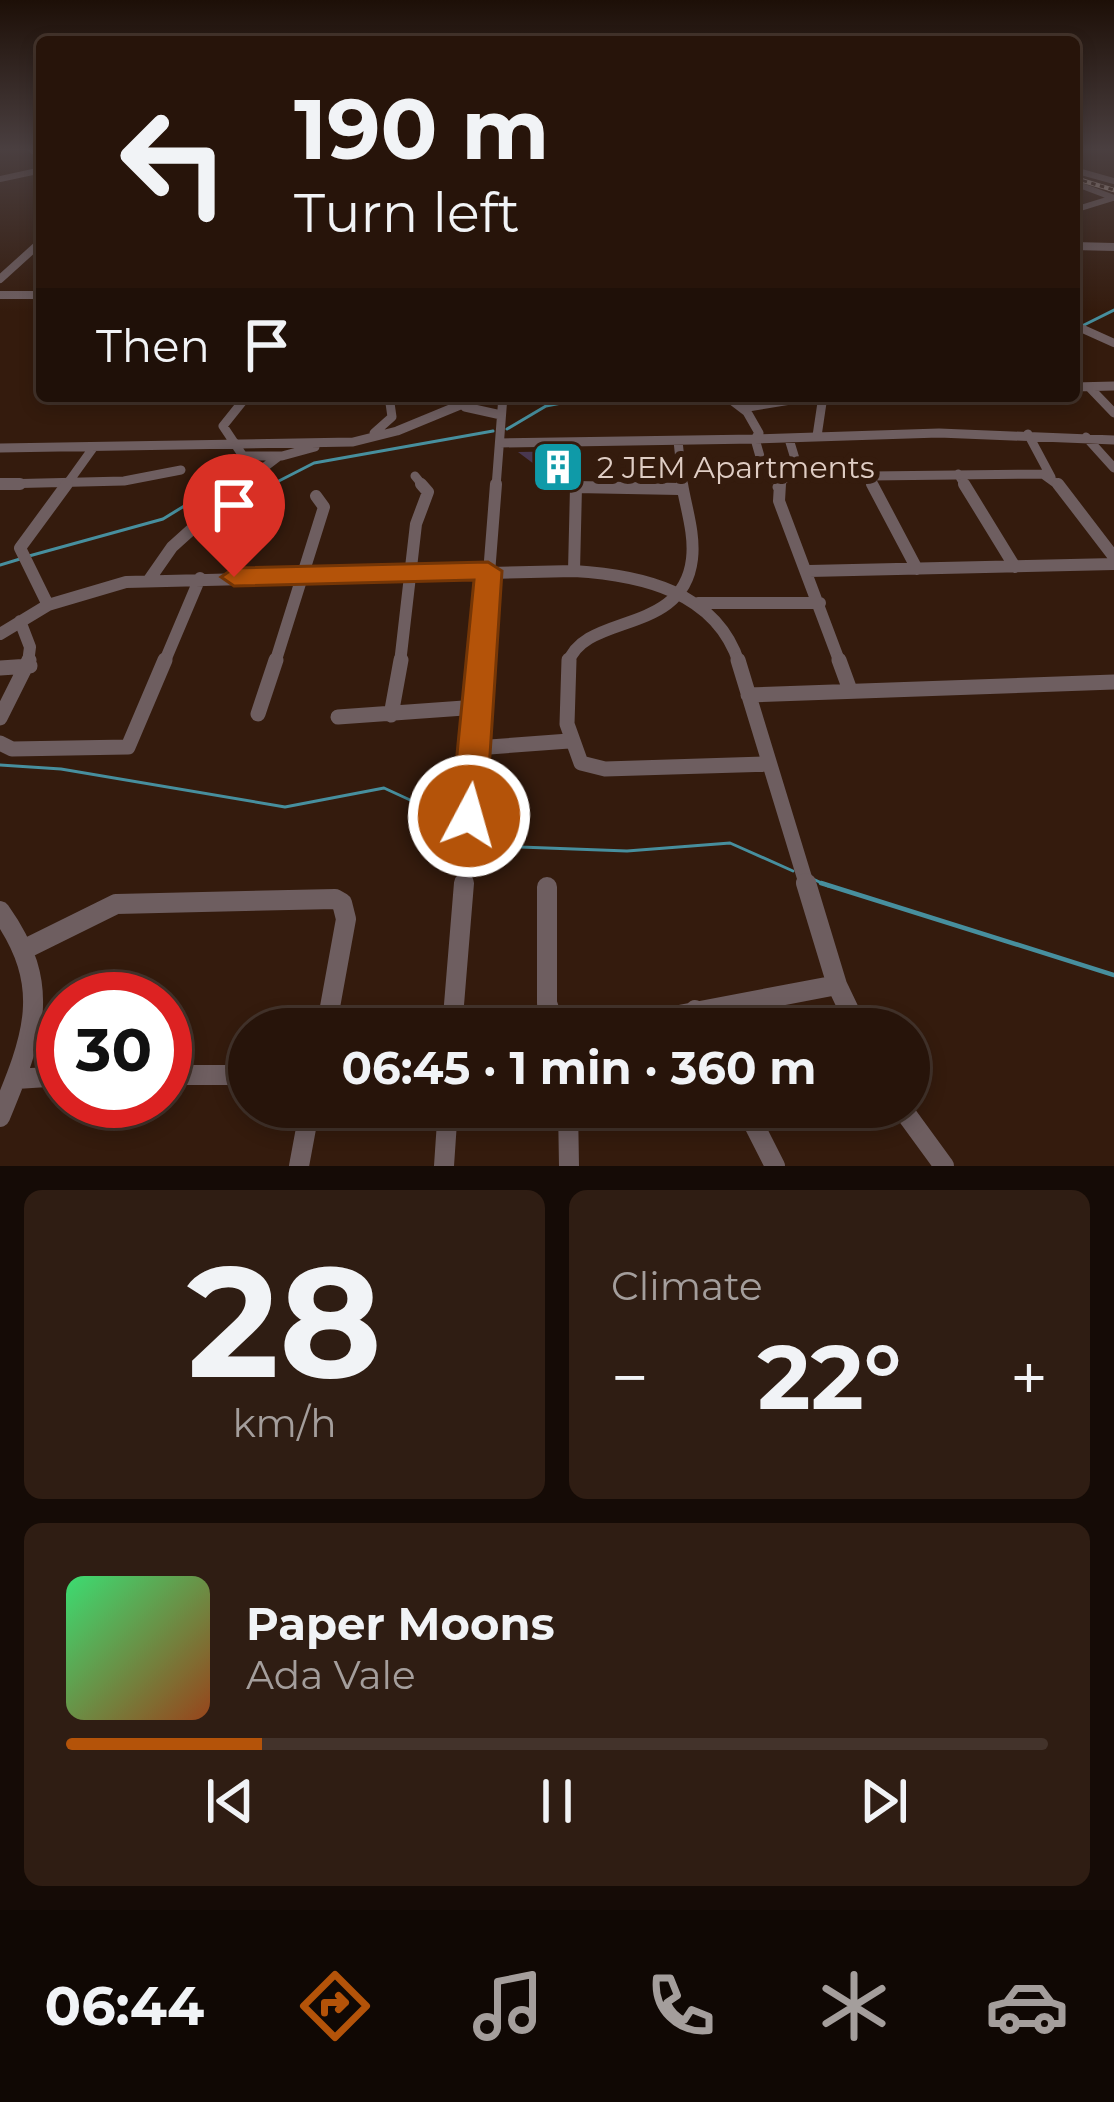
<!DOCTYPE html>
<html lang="en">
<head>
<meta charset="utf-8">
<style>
	body { margin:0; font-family:Montserrat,sans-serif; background:#2f1d13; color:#f1f3f6; height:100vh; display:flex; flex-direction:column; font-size:45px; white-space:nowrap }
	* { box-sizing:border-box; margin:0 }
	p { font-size:39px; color:#a49e9c }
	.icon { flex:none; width:66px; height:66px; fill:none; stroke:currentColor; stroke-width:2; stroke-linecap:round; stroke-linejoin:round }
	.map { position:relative; height:1166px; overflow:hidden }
	.panel { display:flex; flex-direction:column; gap:24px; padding:24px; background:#150b06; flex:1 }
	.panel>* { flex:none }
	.top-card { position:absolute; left:36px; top:36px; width:1044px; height:366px; border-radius:12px; box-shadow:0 6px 18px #0003,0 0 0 3px #43332b; background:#27140a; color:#f1f3f6; overflow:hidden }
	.speed { position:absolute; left:36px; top:972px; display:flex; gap:24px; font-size:60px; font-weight:700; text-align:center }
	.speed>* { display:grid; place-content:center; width:156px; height:156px; border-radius:50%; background:#27140a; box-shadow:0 6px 18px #0003,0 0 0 3px #43332b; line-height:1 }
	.speed .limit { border:18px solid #d22; background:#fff; color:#111 }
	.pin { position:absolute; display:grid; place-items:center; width:102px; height:102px; color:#fff; margin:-123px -51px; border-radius:50% 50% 50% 0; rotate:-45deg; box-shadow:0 0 12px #0007 }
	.pin .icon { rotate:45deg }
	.me { position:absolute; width:132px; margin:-66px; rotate:6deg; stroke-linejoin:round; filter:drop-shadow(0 0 9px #0008) }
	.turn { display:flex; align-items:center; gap:42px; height:252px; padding:0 60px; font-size:54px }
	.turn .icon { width:156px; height:156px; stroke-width:2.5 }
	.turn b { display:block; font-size:84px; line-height:102px }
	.then { display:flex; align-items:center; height:114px; padding:0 60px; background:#0003; gap:24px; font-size:45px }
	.big { font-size:90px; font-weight:700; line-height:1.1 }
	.panel .card { flex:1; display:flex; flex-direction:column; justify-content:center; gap:18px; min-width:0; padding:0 42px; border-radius:18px; background:#2f1d13 }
	.panel .dial { align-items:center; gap:0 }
	.dial b { font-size:156px; line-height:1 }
	.song { display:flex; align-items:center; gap:36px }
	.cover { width:144px; height:144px; border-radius:18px; background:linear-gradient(135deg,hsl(140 70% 55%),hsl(20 70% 35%)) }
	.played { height:12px; border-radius:6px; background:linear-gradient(90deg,#b45309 20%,#43332b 20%) }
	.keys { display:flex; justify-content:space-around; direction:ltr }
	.heat { display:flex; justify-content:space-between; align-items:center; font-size:66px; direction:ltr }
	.panel .tiles { flex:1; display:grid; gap:24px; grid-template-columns:1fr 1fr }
	.card:last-child { grid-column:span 2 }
	.trip { position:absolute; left:228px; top:1008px; width:702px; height:120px; border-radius:60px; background:#27140a; box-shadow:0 6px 18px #0003,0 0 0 3px #43332b; font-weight:700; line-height:120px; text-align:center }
	.tabs { display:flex; height:192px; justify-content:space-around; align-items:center; background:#100804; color:#a49e9c }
	.tabs .icon { width:84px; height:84px }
	.tabs .on { color:#b45309 }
	.tabs b { font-size:54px; color:#f1f3f6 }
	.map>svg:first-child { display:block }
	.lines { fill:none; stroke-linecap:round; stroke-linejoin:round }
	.stream-far1 { stroke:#478f9e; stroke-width:3 }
	.stream { stroke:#478f9e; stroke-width:4.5 }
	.building { fill:#493750 }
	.minor-far5 { stroke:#6e5e60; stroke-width:6 }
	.minor-far4 { stroke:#6e5e60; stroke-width:8 }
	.minor-far3 { stroke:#6e5e60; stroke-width:9 }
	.minor-far2 { stroke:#6e5e60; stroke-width:12 }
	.minor-far1 { stroke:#6e5e60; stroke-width:15 }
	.minor { stroke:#6e5e60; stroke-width:20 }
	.rail-casing { stroke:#ccbab0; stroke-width:4.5 }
	.rail { stroke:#341b0d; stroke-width:3; stroke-dasharray:4.5; stroke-linecap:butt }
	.route { fill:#b45309; stroke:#753606; stroke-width:3 }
	.labels { text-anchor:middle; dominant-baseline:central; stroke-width:12; stroke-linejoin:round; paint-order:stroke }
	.poi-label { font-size:30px; fill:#dfcdc4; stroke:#341b0d; text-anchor:start }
</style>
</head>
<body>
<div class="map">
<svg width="1114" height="1166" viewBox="0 0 1114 1166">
	<rect width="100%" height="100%" fill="#341b0d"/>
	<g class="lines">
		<path class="stream-far1" d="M 1084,325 L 1114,310
			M 507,429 L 546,406 L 597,396
			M 252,482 L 271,485 L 314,463 L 493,431
			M 29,556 L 163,519 L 230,478 L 242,480
			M 0,565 L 20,559
			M 0,765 L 61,769 L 285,807 L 384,788 L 458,822
			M 483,834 L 520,847 L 627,851 L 730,843 L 793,871
			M 813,879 L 828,886"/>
		<path class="stream" d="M 821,883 L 1114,975"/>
	</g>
	<path class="building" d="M 578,451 L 579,477 L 567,482 L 558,482 L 518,452 Z"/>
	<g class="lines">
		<path class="minor-far5" d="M 29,148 L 42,157
			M 1074,170 L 1114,181
			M 0,179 L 42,170
			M 1074,183 L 1114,198
			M 1074,210 L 1113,198"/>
		<path class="minor-far4" d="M 1074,246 L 1114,247
			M 0,279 L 42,241
			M 0,295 L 42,295
			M 1074,325 L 1114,343"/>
		<path class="minor-far3" d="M 1074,387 L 1114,386
			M 1090,388 L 1114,413
			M 247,396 L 223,426 L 253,471
			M 726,396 L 747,412 L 759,433 L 755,439 L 939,433 L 1114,440
			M 465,407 L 501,415
			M 742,408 L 815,396
			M 374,433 L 392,417 L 389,396
			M 1028,434 L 1051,477
			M 817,436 L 823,396
			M 1086,437 L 1114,468
			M 789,439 L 800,475
			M 678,441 L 683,487
			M 500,443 L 755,439 L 765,474 L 778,482
			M 0,448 L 353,442 L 397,431 L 482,396
			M 246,456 L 282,456 L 315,447
			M 958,474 L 966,487
			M 867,475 L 873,487
			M 415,476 L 424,487
			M 0,484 L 124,481 L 181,470
			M 65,487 L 93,448
			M 238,487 L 278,457
			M 496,487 L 503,396
			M 777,487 L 786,477 L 1043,474 L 1061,487"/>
		<path class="minor-far2" d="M 0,484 L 20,484
			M 780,484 L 779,501 L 840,663
			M 872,484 L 917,569
			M 964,484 L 1015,567
			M 1058,484 L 1114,557
			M 574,571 L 576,487 L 679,489
			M 809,571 L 1114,564
			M 149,580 L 172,547 L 242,484
			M 698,603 L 820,603
			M 48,605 L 20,548 L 67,484
			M 20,621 L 30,647 L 28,663
			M 0,634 L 48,605 L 126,582 L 574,571 C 640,575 716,591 739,663
			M 164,663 L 200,578
			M 275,663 L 324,507 L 316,496
			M 400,663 L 416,524 L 428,492 L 421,484
			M 482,663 L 496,484
			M 568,663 C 585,612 683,636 692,559 C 695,534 686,508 682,484"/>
		<path class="minor-far1" d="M 569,660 L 567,724 L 581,763 L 605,769 L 768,764
			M 738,660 L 807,886
			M 839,660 L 850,690
			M 0,668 L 30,666
			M 748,695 L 1114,682
			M 258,714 L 276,660
			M 391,715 L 401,660
			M 338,717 L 478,707
			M 0,718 L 29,660
			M 0,743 L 12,749 L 128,747 L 165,660
			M 476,748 L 569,741
			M 464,886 L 482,660"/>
		<path class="minor" d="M 806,883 L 837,985 L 858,1029
			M 547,887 L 547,1003 L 556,1029
			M 0,911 C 54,987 33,1037 0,1117
			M 29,947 L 116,904 L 335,899 L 342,903 L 346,919 L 326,1029
			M 695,1010 L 705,1029
			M 452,1029 L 464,883
			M 606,1029 L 837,985
			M 165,1075 L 249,1075
			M 16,1079 L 63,1076
			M 568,1107 L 569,1166
			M 745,1107 L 775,1166
			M 901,1107 L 944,1166
			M 299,1166 L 310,1107
			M 444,1166 L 448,1107"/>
		<g class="rail-casing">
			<path id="rail" d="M 1074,178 L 1114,190"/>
		</g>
		<use href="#rail" class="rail"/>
	</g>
	<linearGradient id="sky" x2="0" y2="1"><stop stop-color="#1d0f07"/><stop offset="0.48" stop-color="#4a3f40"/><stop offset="1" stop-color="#4a3f40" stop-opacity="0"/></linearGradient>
	<rect width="1114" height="311" fill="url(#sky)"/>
	<path class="route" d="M 488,562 L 502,571 L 486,816 L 481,827 L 469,831 L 456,827 L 451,816 L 474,580 L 234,586 L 221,577 L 234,568 Z"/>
	<defs>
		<g id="building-square" transform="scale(2.7)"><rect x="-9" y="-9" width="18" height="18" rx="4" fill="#0f9aa8" stroke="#341b0d"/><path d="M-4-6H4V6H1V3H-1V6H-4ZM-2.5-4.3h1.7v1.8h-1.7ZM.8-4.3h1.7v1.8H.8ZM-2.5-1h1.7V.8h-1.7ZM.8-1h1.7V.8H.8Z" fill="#fff"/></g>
	</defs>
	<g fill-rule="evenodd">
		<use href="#building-square" x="558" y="467"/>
	</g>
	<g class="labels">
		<g class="poi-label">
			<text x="597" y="467">2 JEM Apartments</text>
		</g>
	</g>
</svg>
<div class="speed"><div class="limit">30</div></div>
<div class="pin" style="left:234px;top:577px;background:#d93025"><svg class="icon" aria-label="arrive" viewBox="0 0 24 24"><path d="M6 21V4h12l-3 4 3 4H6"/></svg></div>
<svg class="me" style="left:469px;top:816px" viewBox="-20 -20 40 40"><circle r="17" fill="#b45309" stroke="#fff" stroke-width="3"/><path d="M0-11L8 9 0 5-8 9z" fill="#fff"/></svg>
<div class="trip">06:45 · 1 min · 360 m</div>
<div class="top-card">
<div class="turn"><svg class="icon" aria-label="left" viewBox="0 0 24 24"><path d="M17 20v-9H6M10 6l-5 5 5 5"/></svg><div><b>190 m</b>Turn left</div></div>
<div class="then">Then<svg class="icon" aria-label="arrive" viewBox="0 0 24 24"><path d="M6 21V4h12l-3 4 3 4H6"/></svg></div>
</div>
</div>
<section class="panel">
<div class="tiles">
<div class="card dial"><b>28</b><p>km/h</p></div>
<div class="card"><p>Climate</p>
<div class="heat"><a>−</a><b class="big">22°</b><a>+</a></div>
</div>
<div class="card">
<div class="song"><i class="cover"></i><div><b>Paper Moons</b><p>Ada Vale</p></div></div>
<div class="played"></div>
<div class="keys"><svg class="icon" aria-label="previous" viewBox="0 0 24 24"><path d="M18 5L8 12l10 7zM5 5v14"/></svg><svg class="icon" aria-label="pause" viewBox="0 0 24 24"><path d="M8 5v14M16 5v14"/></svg><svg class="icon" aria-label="next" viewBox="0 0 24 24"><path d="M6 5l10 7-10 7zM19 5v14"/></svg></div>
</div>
</div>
</section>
<nav class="tabs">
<b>06:44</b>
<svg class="icon on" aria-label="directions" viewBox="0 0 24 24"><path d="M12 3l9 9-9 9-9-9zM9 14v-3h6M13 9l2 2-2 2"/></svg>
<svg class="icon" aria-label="music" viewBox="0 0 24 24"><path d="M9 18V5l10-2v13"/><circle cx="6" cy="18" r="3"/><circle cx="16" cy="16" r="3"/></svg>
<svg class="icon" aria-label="phone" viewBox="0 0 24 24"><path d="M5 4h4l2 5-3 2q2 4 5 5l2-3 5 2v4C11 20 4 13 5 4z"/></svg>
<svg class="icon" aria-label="climate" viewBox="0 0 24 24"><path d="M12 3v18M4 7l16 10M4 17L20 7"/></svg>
<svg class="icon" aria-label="car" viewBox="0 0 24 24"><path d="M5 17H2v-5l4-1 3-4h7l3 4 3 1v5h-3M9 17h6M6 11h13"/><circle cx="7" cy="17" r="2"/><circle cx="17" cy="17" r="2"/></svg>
</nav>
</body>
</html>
